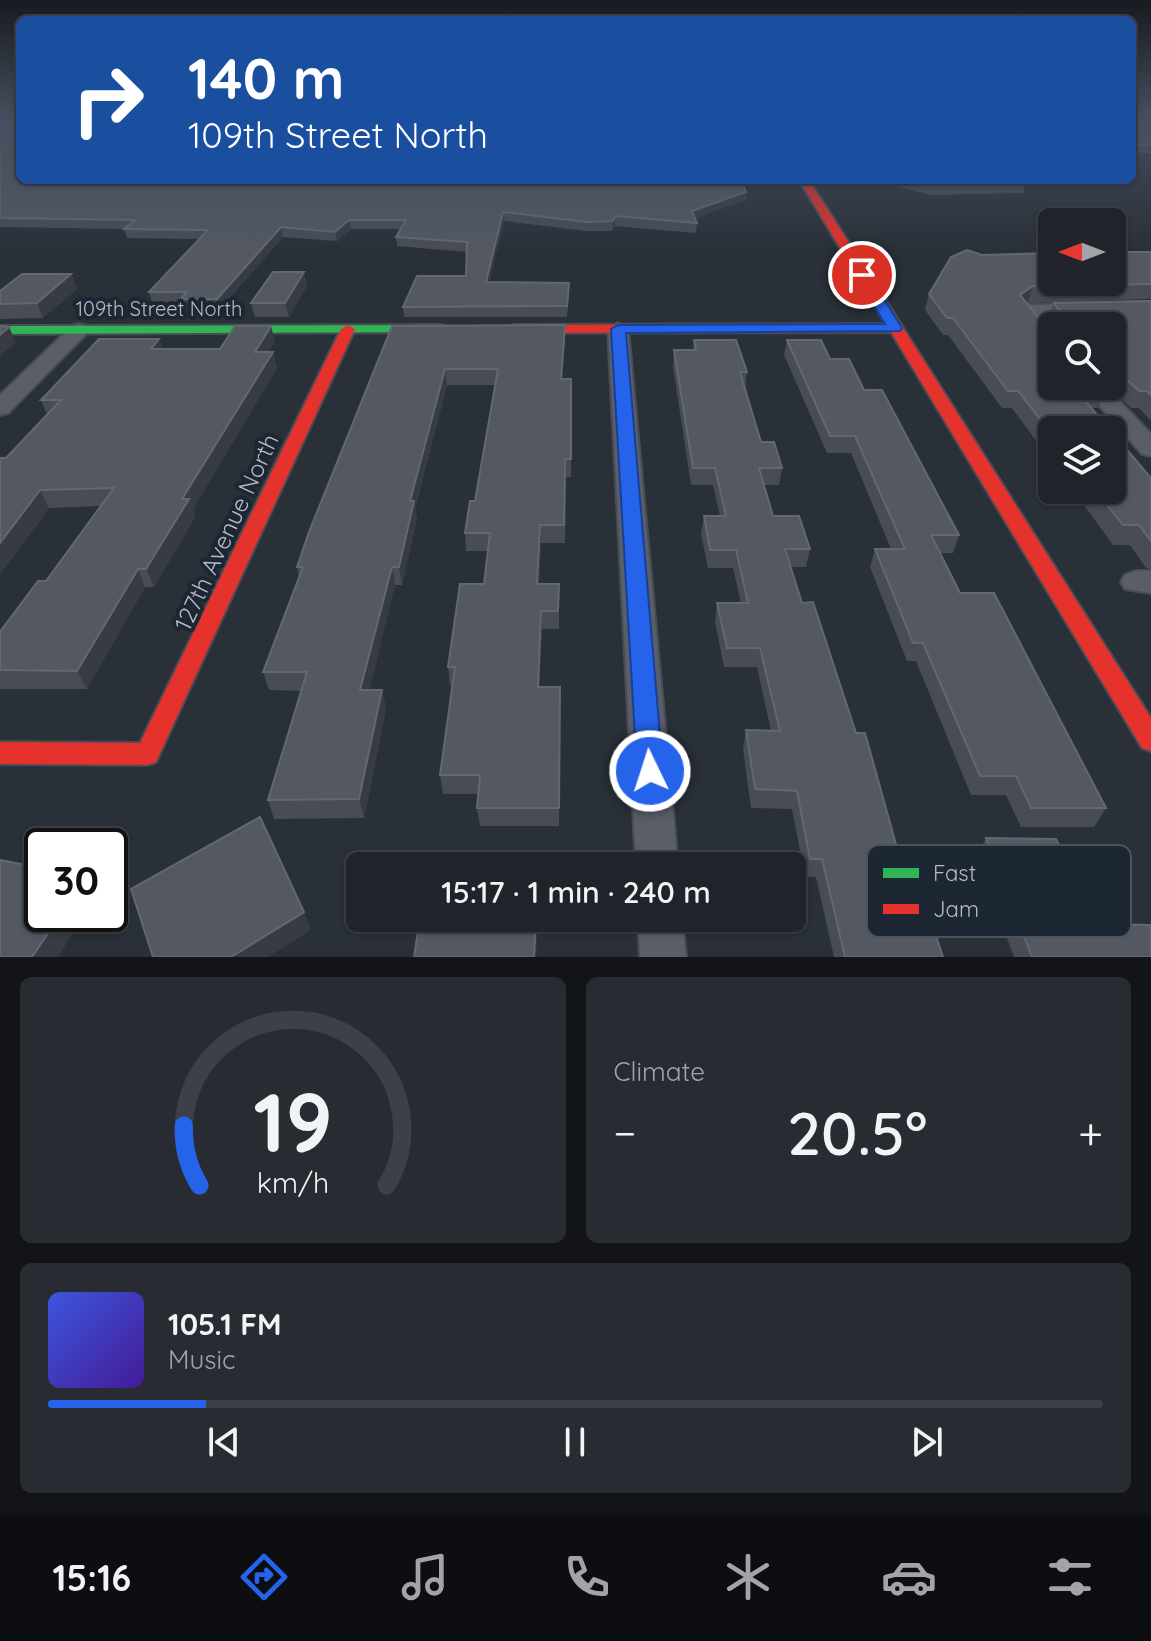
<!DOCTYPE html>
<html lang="en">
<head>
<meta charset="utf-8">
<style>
	body { margin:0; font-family:Quicksand,sans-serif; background:#282c32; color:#f1f3f6; height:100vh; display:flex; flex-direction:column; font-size:30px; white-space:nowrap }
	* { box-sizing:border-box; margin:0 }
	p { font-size:26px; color:#a2a4a8 }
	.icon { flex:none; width:44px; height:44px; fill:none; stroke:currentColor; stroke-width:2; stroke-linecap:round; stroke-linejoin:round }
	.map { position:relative; height:957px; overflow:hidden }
	.sheet { display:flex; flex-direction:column; gap:20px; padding:20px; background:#121417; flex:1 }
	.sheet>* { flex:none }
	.top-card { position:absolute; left:16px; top:16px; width:1120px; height:168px; border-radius:12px; box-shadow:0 2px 6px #0004,0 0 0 2px #3d4147; background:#1a4fa0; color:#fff; overflow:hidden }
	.needle { width:52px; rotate:270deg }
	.controls { position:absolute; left:1038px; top:208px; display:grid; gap:16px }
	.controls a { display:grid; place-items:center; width:88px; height:88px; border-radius:12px; background:#20242a; box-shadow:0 2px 6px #0004,0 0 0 2px #3d4147; font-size:40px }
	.speed { position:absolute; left:24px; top:828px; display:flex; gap:16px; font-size:40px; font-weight:700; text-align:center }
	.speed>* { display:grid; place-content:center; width:104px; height:104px; border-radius:50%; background:#20242a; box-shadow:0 2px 6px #0004,0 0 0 2px #3d4147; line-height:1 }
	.speed .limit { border:4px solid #111; border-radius:12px; background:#fff; color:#111 }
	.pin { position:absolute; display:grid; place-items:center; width:68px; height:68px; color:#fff; margin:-34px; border:4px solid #fff; border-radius:50%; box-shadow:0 2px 8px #0007 }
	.me { position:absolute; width:88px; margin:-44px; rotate:356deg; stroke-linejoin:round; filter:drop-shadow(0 0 6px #0008) }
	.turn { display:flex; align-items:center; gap:28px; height:168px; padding:0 40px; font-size:36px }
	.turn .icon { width:104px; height:104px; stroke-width:2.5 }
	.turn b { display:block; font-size:56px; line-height:68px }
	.big { font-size:60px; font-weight:600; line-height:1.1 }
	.sheet .card { flex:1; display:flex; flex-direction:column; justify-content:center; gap:12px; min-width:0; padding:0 28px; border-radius:12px; background:#282c32 }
	.sheet .dial { align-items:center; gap:0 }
	.dial svg { height:208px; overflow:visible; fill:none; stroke:#3d4147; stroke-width:7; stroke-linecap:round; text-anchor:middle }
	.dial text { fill:#f1f3f6; stroke:none }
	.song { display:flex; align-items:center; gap:24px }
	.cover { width:96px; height:96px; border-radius:12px; background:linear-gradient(135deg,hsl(230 70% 55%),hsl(260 70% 35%)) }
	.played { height:8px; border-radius:4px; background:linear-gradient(90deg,#2563eb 15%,#3d4147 15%) }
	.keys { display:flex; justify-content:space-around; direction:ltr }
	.heat { display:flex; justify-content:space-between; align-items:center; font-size:44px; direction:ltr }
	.sheet .tiles { flex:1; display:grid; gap:20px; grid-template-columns:1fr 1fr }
	.card:last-child { grid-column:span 2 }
	.trip { position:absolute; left:346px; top:852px; width:460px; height:80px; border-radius:12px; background:#20242a; box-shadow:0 2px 6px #0004,0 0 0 2px #3d4147; font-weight:600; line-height:80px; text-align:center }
	.dock { display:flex; height:128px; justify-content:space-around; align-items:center; background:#0d0e11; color:#a2a4a8 }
	.dock .icon { width:56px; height:56px }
	.dock .current { color:#2563eb }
	.dock b { font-size:36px; color:#f1f3f6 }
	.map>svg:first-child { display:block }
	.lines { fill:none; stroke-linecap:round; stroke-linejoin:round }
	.street-casing { stroke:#484c55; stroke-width:4 }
	.fast-casing { stroke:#484c55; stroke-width:4 }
	.jam-casing { stroke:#484c55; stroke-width:4 }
	.street { fill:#5a5e66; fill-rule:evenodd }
	.fast { fill:#30b455; fill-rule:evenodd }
	.jam { fill:#e5322d; fill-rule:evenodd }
	.wall { fill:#474c55 }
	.shaded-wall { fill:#373c44 }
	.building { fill:#535861; stroke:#626872; stroke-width:2 }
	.route { fill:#2563eb; stroke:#184099; stroke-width:2 }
	.labels { text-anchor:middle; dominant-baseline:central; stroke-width:8; stroke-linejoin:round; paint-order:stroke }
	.far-street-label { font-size:20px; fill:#b4bcc9; stroke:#1d2633 }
	.street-label { font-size:24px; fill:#b4bcc9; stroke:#1d2633 }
	.key { fill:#1d2633; stroke:#4a5360; stroke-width:2 }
	.key-label { font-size:22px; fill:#b4bcc9 }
</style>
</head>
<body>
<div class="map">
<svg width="1151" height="957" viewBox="0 0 1151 957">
	<rect width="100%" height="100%" fill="#2a3038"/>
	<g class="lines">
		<g class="street-casing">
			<path id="street" d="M 1151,302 L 1151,314 L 1042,316 L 1052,329 L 1052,348 L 1045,346 L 1018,311 L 1028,305 Z
				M 618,323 L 628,329 L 678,866 L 636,866 L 608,329 Z
				M 79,324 L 86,326 L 89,330 L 86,334 L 8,413 L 0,415 L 0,395 L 72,326 Z
				M 1082,386 L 1105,386 L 1151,434 L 1151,456 L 1142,454 Z
				M 1136,571 L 1151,571 L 1151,593 L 1125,589 L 1121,582 L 1125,575 Z
				M 638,918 L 682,918 L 686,957 L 640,957 Z"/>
		</g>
		<g class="fast-casing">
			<path id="fast" d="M 440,325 L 445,326 L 445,332 L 0,334 L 0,326 Z"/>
		</g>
		<g class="jam-casing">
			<path id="jam" d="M 799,180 L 809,180 L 1151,718 L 1151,751 L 1142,748 L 891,332 L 513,333 L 506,329 L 513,325 L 886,324 Z
				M 348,325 L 355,329 L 156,762 L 147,765 L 0,764 L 0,742 L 140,743 L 341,329 Z"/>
		</g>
		<use href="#street" class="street"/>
		<use href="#fast" class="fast"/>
		<use href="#jam" class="jam"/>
	</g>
	<path class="wall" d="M 0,116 L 746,192 L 745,200 L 695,218 L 697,223 L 696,233 L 615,226 L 612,231 L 586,231 L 504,221 L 489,282 L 569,293 L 567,317 L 404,317 L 403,307 L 466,276 L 467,252 L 397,246 L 396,237 L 400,229 L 351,229 L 337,241 L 283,237 L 220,309 L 184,309 L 182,303 L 152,302 L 149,292 L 199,239 L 127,238 L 124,229 L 0,227 Z
		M 1132,116 L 1151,119 L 1151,153 L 1132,153 Z
		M 893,180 L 1027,180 L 1023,193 L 931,195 L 892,185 Z
		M 1151,252 L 1151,299 L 1027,303 L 1050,332 L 1105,391 L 1098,408 L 1092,408 L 1052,430 L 1052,462 L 1012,408 L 1002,408 L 948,335 L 943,335 L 925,310 L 929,294 L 982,255 Z
		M 304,272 L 307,286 L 289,317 L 255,317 L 251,303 Z
		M 71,274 L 77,289 L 43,318 L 0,319 L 0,291 Z
		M 1151,301 L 1151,421 L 1139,408 L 1131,408 L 1108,386 L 1112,386 L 1112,326 L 1053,326 L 1048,319 L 1054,303 Z
		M 392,326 L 565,341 L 562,379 L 571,379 L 571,477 L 566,477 L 565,543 L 541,543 L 539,584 L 559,602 L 559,629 L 542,629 L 539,687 L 560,687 L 559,826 L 480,826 L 477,808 L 478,794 L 443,794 L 440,775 L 452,686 L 450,686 L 448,667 L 484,584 L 488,551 L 466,551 L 465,533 L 475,501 L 495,385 L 447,385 L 415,509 L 417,518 L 402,585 L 395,585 L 369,690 L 382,690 L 386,709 L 364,818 L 274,819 L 268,800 L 301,691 L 269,690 L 263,672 L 299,576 L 297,567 Z
		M 159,339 L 162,349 L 220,349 L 275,341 L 268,352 L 273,352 L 277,368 L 193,509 L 195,517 L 154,587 L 145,587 L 87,689 L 0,689 L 0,632 L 46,581 L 101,506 L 49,508 L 0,574 L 0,458 L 6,458 L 47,415 L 41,400 Z
		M 694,340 L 747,372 L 745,388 L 761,442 L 782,468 L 779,485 L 764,485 L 773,516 L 810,549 L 806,567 L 791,567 L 802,603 L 912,902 L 943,957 L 834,957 L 816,877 L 805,877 L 792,809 L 751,808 L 743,749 L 746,730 L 771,731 L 757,667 L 724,667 L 715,622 L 717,603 L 741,603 L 733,568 L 708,568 L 701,534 L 704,516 L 720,516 L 713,485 L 691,485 L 673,366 L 674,350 L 693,350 Z
		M 787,340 L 830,359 L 864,390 L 959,535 L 953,553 L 940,553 L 960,593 L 1106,808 L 1094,827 L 1021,827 L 1006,795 L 971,795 L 916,661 L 907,661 L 870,567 L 875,549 L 891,549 L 851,453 L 827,453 L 784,355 Z
		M 1151,478 L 1151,569 L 1146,568 L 1130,545 L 1113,545 L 1073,490 L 1112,490 Z
		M 986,838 L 1096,924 L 1151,957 L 1014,957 L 976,857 Z"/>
	<path class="shaded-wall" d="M 746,192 L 745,200 L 692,220 L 692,211 Z
		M 503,212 L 504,221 L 487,293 L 486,282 Z
		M 615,216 L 615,226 L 612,231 L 613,221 Z
		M 349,220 L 351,229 L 337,241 L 335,232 Z
		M 281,227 L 283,237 L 220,309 L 217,299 Z
		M 304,272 L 307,286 L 289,317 L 285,303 Z
		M 71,274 L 77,289 L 43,318 L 37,303 Z
		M 1033,286 L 1028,302 L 1015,310 L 1020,295 Z
		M 565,325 L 565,341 L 561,395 L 561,379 Z
		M 271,326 L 275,341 L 259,368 L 255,352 Z
		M 9,327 L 16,342 L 0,356 L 0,335 Z
		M 159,339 L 164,355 L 151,349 Z
		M 273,352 L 277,368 L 193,509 L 195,517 L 154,587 L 146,569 L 182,499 Z
		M 445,369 L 447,385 L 415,509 L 417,518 L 402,585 L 399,567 L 410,501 Z
		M 40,490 L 49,508 L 0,574 L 0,543 Z
		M 540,525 L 541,543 L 538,602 L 537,584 Z
		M 392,567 L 395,585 L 365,709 L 360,690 Z
		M 138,569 L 145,587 L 87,689 L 77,671 Z
		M 541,611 L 542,629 L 538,706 L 538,687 Z
		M 382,690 L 386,709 L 364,818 L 359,799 Z
		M 304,912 L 311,930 L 268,957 L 231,957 Z
		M 61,914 L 85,914 L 58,957 L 32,957 Z
		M 536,918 L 538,918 L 536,957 L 534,957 Z"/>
	<path class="building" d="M 0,116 L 20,116 L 20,180 L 741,180 L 746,192 L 692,211 L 697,223 L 615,216 L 613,221 L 586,222 L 503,212 L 486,282 L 569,283 L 567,306 L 403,307 L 417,276 L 466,276 L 467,242 L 396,237 L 406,220 L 349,220 L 335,232 L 281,227 L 217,299 L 181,299 L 187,292 L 149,292 L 208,230 L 124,229 L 135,220 L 0,218 Z
		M 1132,116 L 1145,116 L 1151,119 L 1151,145 L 1134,145 L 1132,144 Z
		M 967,250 L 982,255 L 1052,253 L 1052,282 L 1112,282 L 1112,252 L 1151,252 L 1151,284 L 1033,286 L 1020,295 L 1050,332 L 1052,333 L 1052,386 L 1102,386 L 1105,391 L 1077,391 L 1110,430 L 1052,430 L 1052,434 L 1018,391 L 1008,391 L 953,318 L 947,318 L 929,294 L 951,257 Z
		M 273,272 L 304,272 L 285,303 L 251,303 Z
		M 22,274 L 71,274 L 37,303 L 0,304 L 0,291 Z
		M 1151,301 L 1151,395 L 1147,391 L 1139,391 L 1112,366 L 1112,326 L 1060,326 L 1061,313 L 1054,303 Z
		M 565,325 L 561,379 L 571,379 L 571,459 L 565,459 L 564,525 L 540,525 L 537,584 L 559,584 L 558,611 L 541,611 L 538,687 L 560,687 L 559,808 L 477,808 L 480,775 L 440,775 L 455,667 L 448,667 L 460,584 L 484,584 L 490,533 L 465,533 L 470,501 L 475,501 L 498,369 L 445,369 L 410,501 L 414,501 L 399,567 L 392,567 L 360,690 L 382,690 L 359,799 L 268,800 L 307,672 L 263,672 L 303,567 L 297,567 L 309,532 L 392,326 Z
		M 0,326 L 9,327 L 0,335 Z
		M 235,326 L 271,326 L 255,352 L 273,352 L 182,499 L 189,499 L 146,569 L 138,569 L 77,671 L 0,670 L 0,632 L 38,581 L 46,581 L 114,488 L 40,490 L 0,543 L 0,458 L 6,458 L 61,400 L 41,400 L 99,339 L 159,339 L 151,349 L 220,349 Z
		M 694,340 L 736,340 L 747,372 L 740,372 L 761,442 L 774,442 L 782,468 L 759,468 L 773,516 L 799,516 L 810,549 L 785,549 L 802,603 L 813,602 L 856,733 L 865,733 L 912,902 L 925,902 L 943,957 L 845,957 L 822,859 L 810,859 L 797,791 L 755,789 L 746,730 L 780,731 L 760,648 L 727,648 L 717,603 L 748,603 L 736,550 L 710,550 L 704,516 L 726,516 L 715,468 L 693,468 L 674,350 L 696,350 Z
		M 787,340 L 821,340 L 830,359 L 849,359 L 864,390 L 882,390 L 959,535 L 931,535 L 960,593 L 994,593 L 1106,808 L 1031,808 L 1016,776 L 980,776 L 923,643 L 913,643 L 875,549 L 905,549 L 855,436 L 830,436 Z
		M 1112,432 L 1151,478 L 1151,541 L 1139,525 L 1123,525 L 1095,490 L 1112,490 Z
		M 260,817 L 304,912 L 231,957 L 153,957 L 131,889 Z
		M 986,838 L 1056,839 L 1096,924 L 1151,925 L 1151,957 L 1032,957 Z
		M 430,856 L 539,857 L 539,866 L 428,866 Z
		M 0,860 L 42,868 L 42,914 L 61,914 L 32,957 L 0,957 Z
		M 420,918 L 536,918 L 534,957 L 414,957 Z"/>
	<linearGradient id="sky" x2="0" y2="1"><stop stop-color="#171a1f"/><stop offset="0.46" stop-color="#444e5e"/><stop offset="1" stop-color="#444e5e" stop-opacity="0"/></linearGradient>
	<rect width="1151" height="250" fill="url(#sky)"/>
	<path class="route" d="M 858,272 L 867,272 L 902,328 L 900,331 L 626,333 L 663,771 L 659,779 L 650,783 L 641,779 L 637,771 L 611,329 L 618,325 L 885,324 L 856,275 Z"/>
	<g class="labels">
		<g class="far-street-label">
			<text x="159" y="308">109th Street North</text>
		</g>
		<g class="street-label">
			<text transform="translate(226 532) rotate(-65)">127th Avenue North</text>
		</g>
	</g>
	<rect x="867" y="845" width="264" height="92" rx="12" class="key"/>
	<rect x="883" y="868" width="36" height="10" fill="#30b455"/>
	<rect x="883" y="904" width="36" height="10" fill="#e5322d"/>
	<g class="key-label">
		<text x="933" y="881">Fast</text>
		<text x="933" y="917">Jam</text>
	</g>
</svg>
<div class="controls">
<a><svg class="needle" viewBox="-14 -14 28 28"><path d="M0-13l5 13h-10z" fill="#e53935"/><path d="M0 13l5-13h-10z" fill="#a2a4a8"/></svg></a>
<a><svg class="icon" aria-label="search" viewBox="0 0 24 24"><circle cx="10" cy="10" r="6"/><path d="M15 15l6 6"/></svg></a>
<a><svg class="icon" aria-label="layers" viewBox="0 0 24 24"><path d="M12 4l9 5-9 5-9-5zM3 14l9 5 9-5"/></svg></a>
</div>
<div class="speed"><div class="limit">30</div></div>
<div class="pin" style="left:862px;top:275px;background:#d93025"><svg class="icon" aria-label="arrive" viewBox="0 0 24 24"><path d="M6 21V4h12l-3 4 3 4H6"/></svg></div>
<svg class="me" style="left:650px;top:771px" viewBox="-20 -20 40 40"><circle r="17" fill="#2563eb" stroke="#fff" stroke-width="3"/><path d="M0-11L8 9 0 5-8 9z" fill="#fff"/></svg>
<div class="trip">15:17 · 1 min · 240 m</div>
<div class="top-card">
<div class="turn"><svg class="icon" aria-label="right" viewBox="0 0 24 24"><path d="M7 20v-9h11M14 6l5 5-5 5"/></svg><div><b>140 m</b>109th Street North</div></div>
</div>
</div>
<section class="sheet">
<div class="tiles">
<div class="card dial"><svg viewBox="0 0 100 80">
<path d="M14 69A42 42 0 1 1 86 69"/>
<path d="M14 69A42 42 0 0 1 8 46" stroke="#2563eb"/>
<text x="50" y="56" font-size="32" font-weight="700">19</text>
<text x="50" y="72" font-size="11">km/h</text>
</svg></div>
<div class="card"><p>Climate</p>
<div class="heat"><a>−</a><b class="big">20.5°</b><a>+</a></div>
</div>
<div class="card">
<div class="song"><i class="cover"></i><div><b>105.1 FM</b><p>Music</p></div></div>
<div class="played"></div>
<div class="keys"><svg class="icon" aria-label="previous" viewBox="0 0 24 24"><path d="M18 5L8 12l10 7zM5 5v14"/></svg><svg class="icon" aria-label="pause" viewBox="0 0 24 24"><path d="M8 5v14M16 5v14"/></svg><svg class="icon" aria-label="next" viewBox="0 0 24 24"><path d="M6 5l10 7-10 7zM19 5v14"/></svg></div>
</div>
</div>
</section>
<nav class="dock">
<b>15:16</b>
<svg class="icon current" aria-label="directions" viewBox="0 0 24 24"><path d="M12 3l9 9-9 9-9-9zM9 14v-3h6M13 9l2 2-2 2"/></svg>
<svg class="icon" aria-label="music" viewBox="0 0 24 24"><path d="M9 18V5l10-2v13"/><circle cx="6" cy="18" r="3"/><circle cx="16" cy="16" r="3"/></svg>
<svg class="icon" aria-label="phone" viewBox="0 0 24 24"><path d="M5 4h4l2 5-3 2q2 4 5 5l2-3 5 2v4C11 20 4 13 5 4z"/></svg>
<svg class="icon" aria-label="climate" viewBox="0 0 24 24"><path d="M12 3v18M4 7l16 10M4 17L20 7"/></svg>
<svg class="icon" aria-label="car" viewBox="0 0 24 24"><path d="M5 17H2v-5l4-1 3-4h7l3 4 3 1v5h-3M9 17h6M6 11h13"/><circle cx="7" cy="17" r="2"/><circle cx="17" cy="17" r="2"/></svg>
<svg class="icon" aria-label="filters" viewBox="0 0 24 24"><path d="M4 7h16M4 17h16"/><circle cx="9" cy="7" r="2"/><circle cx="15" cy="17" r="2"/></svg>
</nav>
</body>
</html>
